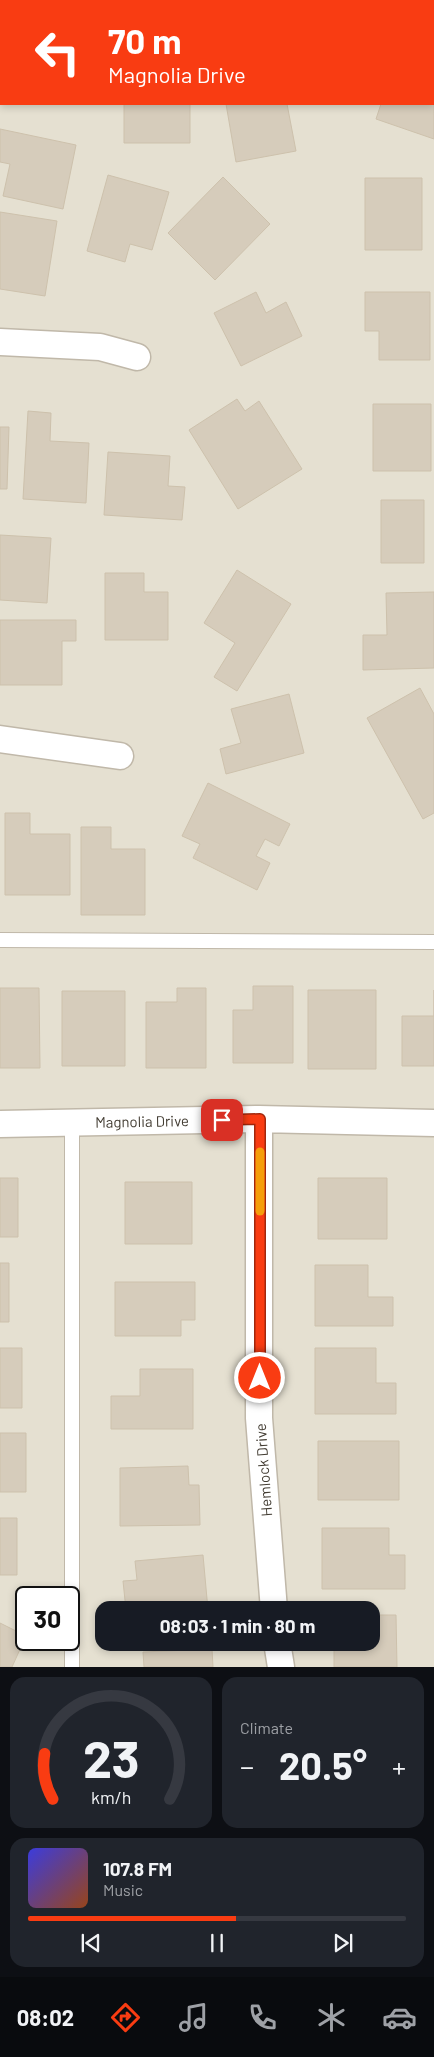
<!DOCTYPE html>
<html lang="en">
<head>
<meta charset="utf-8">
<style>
	body { margin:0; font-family:Barlow,sans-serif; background:#20242c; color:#f1f3f6; height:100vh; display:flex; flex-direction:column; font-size:19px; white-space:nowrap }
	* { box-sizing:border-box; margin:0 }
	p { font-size:16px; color:#9ea1a6 }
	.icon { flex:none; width:28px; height:28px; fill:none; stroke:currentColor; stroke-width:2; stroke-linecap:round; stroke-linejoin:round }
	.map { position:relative; height:1667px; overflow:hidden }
	.side { display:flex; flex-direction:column; gap:10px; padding:10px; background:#0d0f14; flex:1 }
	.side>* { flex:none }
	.hud { position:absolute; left:0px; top:0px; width:435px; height:105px; box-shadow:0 2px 8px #0003; background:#f93c12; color:#fff; overflow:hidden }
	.speed { position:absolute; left:15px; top:1586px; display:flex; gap:10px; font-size:25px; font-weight:700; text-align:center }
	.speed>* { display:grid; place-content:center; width:65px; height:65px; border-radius:50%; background:#171b24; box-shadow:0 2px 8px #0003; line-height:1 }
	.speed .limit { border:2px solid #111; border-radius:8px; background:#fff; color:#111 }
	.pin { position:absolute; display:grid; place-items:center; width:42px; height:42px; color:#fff; margin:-21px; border-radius:10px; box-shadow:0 2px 8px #0006 }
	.me { position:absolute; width:55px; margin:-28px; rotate:0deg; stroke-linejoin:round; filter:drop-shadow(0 0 4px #0008) }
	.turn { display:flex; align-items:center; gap:18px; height:105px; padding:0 25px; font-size:22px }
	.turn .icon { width:65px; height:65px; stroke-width:2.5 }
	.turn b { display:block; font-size:35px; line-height:42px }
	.big { font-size:38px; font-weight:700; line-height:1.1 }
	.side .tile { flex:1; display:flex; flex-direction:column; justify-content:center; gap:8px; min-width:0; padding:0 18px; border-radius:15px; background:#20242c }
	.side .dial { align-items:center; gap:0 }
	.dial svg { height:130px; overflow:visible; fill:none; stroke:#363941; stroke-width:7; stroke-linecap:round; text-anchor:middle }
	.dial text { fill:#f1f3f6; stroke:none }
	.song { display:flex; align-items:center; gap:15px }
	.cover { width:60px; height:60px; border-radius:8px; background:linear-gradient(135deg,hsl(240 70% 55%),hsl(20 70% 35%)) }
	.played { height:5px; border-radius:2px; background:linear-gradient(90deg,#f93c12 55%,#363941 55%) }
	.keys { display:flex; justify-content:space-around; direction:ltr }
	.heat { display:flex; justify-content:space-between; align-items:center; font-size:28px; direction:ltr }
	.side .tiles { flex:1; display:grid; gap:10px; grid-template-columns:1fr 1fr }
	.tile:last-child { grid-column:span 2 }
	.trip { position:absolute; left:95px; top:1601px; width:285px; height:50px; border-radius:15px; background:#171b24; box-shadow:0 2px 8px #0003; font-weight:700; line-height:50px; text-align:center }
	.tabs { display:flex; height:80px; justify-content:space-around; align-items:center; background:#090b0e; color:#9ea1a6 }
	.tabs .icon { width:35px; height:35px }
	.tabs .selected { color:#f93c12 }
	.tabs b { font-size:22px; color:#f1f3f6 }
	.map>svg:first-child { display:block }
	.residential { fill:#e5e0d1; fill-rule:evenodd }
	.building { fill:#d6ccbb; stroke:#cdc1ac }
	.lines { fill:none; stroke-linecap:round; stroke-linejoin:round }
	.service-casing { stroke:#c0b8a9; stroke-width:16 }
	.minor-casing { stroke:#c0b8a9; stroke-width:29 }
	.service { stroke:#fff; stroke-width:14 }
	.minor { stroke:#fff; stroke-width:26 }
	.route-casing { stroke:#a2270c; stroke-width:12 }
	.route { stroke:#f93c12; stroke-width:9 }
	.slow { stroke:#f59e0b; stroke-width:9 }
	.labels { text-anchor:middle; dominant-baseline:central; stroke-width:5; stroke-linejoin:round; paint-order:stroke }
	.street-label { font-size:15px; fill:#433d33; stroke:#fff }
</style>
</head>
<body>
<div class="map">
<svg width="434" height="1667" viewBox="0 0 434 1667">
	<rect width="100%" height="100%" fill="#f1ede3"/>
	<path class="residential" d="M 0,0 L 434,0 L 434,1667 L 0,1667 ZM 1,1 L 434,1 L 434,104 L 1,104 ZM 26,1598 L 69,1598 L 69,1640 L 26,1640 ZM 104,1610 L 371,1610 L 371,1642 L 104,1642 Z"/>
	<path class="building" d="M 277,0 L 359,0 L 359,1 L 277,1 Z
		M 434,45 L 434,139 L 376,119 L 381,104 L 434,104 Z
		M 124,104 L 190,104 L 190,143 L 124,143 Z
		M 226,104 L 287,104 L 296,151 L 236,162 Z
		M 0,129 L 76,145 L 63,209 L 3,196 L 10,164 L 0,162 Z
		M 108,175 L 169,192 L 152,250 L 130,244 L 125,262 L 87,251 Z
		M 223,177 L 270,224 L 215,280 L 168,233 Z
		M 365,178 L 422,178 L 422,250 L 365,250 Z
		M 0,212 L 57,221 L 45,296 L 0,289 Z
		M 256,292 L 266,313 L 286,302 L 302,336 L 241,366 L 214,313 Z
		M 365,292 L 430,292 L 430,360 L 379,360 L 379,331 L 365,331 Z
		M 237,399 L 245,411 L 259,401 L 302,469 L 238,509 L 189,430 Z
		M 373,404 L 431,404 L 431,471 L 373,471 Z
		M 28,411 L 51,413 L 50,441 L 89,443 L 86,503 L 23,499 Z
		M 0,427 L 9,427 L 7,489 L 0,489 Z
		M 108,452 L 170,456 L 168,486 L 185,487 L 182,520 L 104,515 Z
		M 381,500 L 424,500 L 424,563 L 381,563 Z
		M 0,535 L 51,538 L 47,603 L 0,600 Z
		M 237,570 L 291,604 L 237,691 L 214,677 L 235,643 L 204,623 Z
		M 105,573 L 144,573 L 144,592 L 168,592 L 168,640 L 105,640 Z
		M 434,592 L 434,668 L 363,670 L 363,635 L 387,635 L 386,593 Z
		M 0,620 L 76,620 L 76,641 L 62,641 L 62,685 L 0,685 Z
		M 420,688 L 434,714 L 434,813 L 423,819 L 367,718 Z
		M 289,694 L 304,753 L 226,774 L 220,749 L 241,743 L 231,709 Z
		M 208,783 L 290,824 L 279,846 L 265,839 L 256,856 L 270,863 L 257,890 L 193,858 L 200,844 L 182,836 Z
		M 5,813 L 30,813 L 30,834 L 70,834 L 70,895 L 5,895 Z
		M 81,827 L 111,827 L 111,849 L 145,849 L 145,915 L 81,915 Z
		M 253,986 L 293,986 L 293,1063 L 233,1063 L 233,1010 L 253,1010 Z
		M 0,988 L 39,988 L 40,1068 L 0,1068 Z
		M 177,988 L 206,988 L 206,1068 L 146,1068 L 146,1002 L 177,1002 Z
		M 308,990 L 376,990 L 376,1069 L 308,1069 Z
		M 434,990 L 434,1066 L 402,1066 L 402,1016 L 434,1016 Z
		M 62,991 L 125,991 L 125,1066 L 62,1066 Z
		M 0,1178 L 18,1178 L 18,1237 L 0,1237 Z
		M 318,1178 L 387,1178 L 387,1239 L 318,1239 Z
		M 125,1182 L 192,1182 L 192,1244 L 125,1244 Z
		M 0,1263 L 9,1263 L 9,1322 L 0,1322 Z
		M 315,1265 L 368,1265 L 368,1297 L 393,1297 L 393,1326 L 315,1326 Z
		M 115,1282 L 195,1282 L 195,1320 L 181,1320 L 181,1336 L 115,1336 Z
		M 0,1348 L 22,1348 L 22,1408 L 0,1408 Z
		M 315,1348 L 376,1348 L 376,1383 L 396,1383 L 396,1414 L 315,1414 Z
		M 140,1369 L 193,1369 L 193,1429 L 111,1429 L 111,1396 L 140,1396 Z
		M 0,1433 L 26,1433 L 26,1492 L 0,1492 Z
		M 318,1441 L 399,1441 L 399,1500 L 318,1500 Z
		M 188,1466 L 189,1485 L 199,1485 L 200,1525 L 120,1526 L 120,1468 Z
		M 0,1518 L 17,1518 L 17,1575 L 0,1575 Z
		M 322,1528 L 389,1528 L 389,1555 L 405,1555 L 405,1589 L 322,1589 Z
		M 203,1555 L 208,1610 L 126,1610 L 123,1581 L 137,1580 L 135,1561 Z
		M 371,1615 L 396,1615 L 397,1667 L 334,1667 L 334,1642 L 371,1642 Z
		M 0,1623 L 26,1636 L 12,1667 L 0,1667 Z
		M 212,1649 L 213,1667 L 144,1667 L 143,1652 Z"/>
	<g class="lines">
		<g class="service-casing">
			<path id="service" d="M 0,940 L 434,942
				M 72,1667 L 72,1123"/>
		</g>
		<g class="minor-casing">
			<path id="minor" d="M 0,342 L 100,347 L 137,357
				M 0,739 L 120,756
				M 259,1119 L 259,1418 L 274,1610
				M 0,1124 L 259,1119 L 434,1123
				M 277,1642 L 281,1667"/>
		</g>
		<use href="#service" class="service"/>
		<use href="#minor" class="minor"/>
	</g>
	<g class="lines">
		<g class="route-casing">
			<path id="route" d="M 222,1120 L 260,1119 L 260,1378"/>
		</g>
		<use href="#route" class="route"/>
		<path class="slow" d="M 260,1152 L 260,1211"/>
	</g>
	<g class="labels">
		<g class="street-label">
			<text transform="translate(142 1121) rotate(-1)">Magnolia Drive</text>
			<text transform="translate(263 1470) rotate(-94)">Hemlock Drive</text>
		</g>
	</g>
</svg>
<div class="speed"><div class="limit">30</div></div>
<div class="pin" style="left:222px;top:1120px;background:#d93025"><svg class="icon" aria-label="arrive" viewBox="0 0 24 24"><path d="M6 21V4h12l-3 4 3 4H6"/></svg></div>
<svg class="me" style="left:260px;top:1378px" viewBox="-20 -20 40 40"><circle r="17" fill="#f93c12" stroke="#fff" stroke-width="3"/><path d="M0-11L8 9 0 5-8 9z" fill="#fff"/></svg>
<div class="trip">08:03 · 1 min · 80 m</div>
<div class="hud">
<div class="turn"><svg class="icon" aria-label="left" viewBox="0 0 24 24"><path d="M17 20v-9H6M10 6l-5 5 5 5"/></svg><div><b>70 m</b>Magnolia Drive</div></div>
</div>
</div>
<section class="side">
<div class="tiles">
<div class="tile dial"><svg viewBox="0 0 100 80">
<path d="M14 69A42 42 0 1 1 86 69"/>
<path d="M14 69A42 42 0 0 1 9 41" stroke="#f93c12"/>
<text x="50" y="56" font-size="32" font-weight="700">23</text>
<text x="50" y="72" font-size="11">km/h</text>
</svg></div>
<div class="tile"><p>Climate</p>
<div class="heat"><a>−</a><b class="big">20.5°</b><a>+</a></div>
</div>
<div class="tile">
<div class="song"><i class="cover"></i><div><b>107.8 FM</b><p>Music</p></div></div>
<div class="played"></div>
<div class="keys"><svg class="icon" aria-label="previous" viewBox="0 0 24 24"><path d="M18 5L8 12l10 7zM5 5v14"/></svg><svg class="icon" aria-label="pause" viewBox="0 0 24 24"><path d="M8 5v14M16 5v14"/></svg><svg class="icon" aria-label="next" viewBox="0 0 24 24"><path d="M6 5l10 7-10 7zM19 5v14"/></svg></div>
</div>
</div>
</section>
<nav class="tabs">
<b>08:02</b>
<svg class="icon selected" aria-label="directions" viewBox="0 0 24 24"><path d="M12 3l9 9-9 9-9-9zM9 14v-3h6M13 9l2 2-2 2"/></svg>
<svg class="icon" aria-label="music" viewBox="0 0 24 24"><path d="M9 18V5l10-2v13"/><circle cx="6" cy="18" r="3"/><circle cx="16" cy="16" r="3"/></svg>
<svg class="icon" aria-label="phone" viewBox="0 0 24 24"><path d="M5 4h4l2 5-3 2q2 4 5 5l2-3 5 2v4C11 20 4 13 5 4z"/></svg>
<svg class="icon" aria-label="climate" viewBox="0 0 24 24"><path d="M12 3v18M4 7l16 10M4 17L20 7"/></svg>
<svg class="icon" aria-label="car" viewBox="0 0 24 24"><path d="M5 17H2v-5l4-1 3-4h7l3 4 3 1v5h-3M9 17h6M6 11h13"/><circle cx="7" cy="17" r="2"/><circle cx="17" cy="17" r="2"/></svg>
</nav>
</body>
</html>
